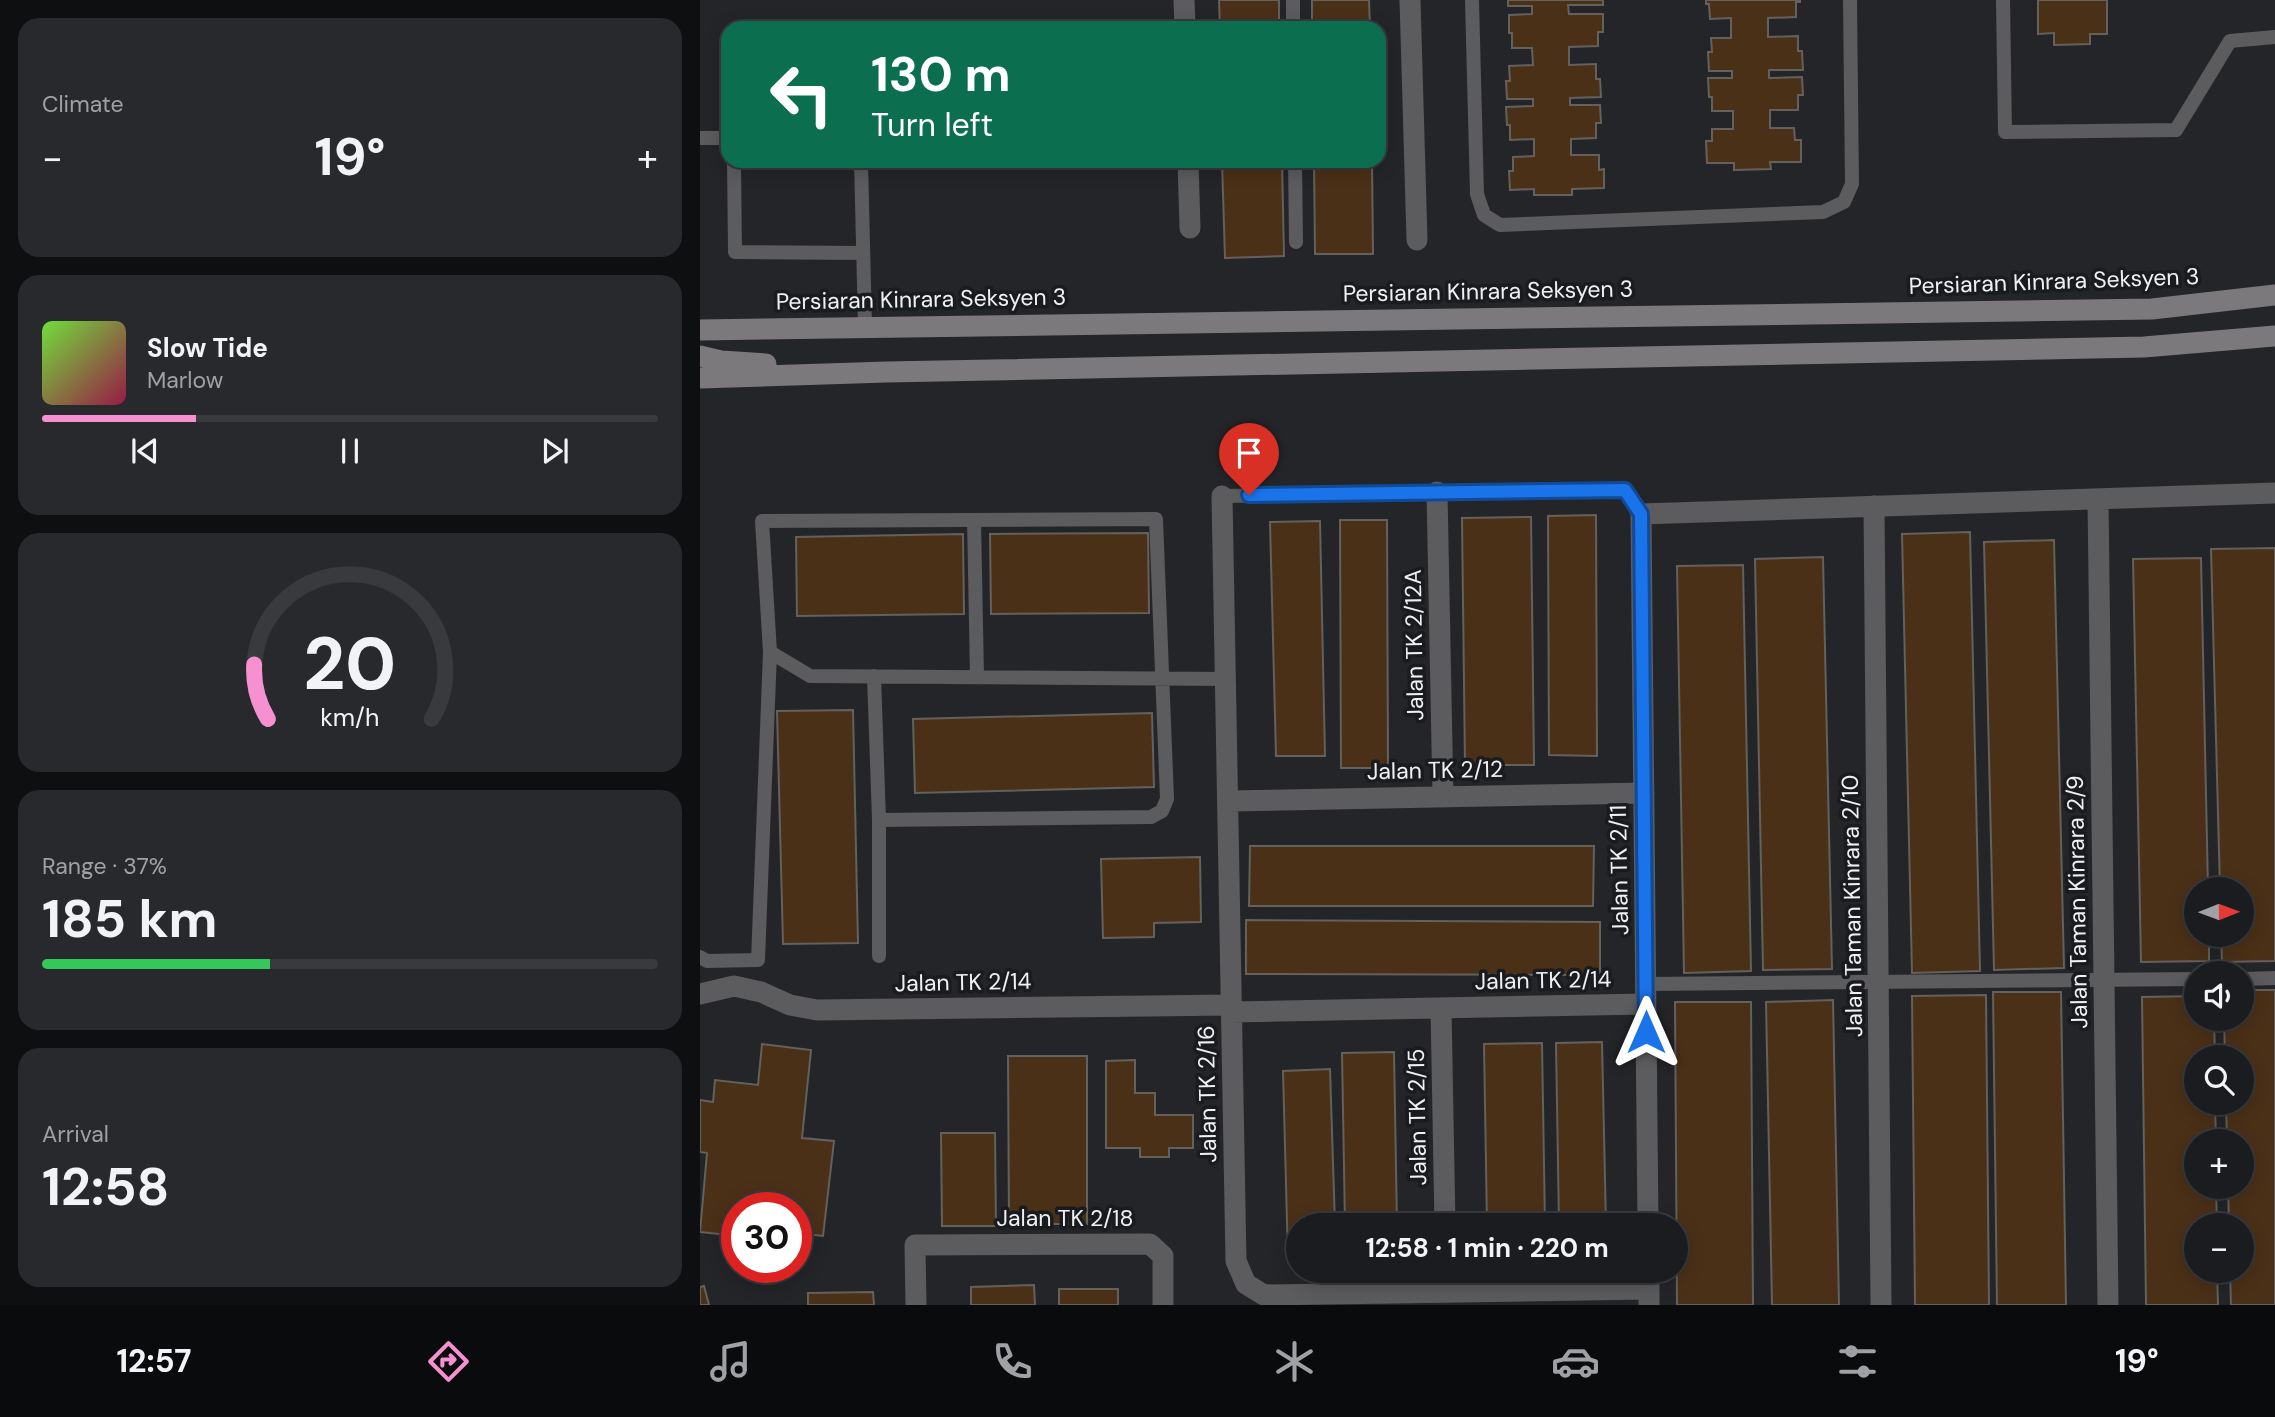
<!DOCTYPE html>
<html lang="en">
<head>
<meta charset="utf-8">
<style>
	body { margin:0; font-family:"DM Sans",sans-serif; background:#27292c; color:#f1f3f6; height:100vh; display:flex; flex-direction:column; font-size:26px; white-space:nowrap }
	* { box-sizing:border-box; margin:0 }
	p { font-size:23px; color:#9fa1a4 }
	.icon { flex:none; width:38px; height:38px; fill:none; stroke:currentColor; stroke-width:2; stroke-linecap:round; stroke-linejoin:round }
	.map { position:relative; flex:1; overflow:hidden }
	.drawer { display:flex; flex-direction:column; gap:18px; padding:18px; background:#0e0f11; width:700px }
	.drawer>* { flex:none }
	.hud { position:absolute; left:21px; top:21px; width:665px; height:147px; border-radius:21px; box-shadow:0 4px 18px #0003,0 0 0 2px #383a3d; background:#0b6e4f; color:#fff; overflow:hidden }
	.needle { width:46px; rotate:89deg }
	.tools { position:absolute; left:1484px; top:877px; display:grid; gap:14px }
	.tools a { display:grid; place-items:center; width:70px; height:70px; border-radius:50%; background:#1a1c1f; box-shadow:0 4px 18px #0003,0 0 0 2px #383a3d; font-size:35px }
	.speed { position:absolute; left:21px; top:1192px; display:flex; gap:14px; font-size:35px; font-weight:700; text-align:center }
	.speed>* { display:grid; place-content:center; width:91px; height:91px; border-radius:50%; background:#1a1c1f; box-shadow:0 4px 18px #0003,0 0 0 2px #383a3d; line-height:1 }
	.speed .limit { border:10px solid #d22; background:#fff; color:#111 }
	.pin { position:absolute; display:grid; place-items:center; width:60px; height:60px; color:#fff; margin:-72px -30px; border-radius:50% 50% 50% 0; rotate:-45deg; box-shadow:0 0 7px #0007 }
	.pin .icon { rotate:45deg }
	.me { position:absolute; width:77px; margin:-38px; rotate:0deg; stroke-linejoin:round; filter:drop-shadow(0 0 5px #0008) }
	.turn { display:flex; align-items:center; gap:24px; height:147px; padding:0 35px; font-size:32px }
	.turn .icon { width:91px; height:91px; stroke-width:2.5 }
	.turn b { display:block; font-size:49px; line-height:60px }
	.big { font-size:52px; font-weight:700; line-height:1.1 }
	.drawer .tile { flex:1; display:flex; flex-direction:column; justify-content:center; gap:10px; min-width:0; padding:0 24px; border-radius:21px; background:#27292c }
	.drawer .dial { align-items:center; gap:0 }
	.dial svg { height:182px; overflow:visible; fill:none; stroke:#383a3d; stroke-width:7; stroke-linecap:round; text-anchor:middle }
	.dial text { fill:#f1f3f6; stroke:none }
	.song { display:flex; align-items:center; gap:21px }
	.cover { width:84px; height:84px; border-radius:10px; background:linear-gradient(135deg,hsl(100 70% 55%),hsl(340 70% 35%)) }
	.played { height:7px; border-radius:4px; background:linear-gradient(90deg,#f690d0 25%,#383a3d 25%) }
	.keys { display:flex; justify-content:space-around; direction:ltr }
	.heat { display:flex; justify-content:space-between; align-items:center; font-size:38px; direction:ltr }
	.charge { height:10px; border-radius:5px; background:linear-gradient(90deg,#34c759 37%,#383a3d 0) }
	.trip { position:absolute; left:586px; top:1213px; width:402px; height:70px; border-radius:35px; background:#1a1c1f; box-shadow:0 4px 18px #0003,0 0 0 2px #383a3d; font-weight:700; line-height:70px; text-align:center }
	.tab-bar { display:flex; height:112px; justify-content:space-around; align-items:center; background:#0a0b0c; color:#9fa1a4 }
	.tab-bar .icon { width:49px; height:49px }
	.tab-bar .active { color:#f690d0 }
	.tab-bar b { font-size:32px; color:#f1f3f6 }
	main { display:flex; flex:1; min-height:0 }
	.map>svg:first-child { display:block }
	.building { fill:#4b3018; stroke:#64605c; stroke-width:2 }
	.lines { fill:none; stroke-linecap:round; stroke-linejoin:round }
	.lane { stroke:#5c5b5d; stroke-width:14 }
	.street { stroke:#5c5b5d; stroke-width:21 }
	.secondary { stroke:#7b797c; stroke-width:21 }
	.route-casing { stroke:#114b97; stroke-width:18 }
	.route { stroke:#1a73e8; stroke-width:12 }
	.labels { text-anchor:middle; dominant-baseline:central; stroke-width:7; stroke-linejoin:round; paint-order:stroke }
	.street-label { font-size:23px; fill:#eef0f2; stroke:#1a1b1f }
</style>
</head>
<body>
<main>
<section class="drawer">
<div class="tile"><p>Climate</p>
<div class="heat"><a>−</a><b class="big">19°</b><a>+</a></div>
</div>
<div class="tile">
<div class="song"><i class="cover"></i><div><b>Slow Tide</b><p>Marlow</p></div></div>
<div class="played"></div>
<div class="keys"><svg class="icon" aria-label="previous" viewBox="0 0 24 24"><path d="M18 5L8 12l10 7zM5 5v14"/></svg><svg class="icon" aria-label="pause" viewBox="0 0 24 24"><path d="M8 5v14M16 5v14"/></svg><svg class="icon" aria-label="next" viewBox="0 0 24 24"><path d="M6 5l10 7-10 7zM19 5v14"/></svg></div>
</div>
<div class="tile dial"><svg viewBox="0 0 100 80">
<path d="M14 69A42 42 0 1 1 86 69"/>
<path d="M14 69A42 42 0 0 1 8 45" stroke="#f690d0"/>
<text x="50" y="56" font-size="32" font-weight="700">20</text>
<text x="50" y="72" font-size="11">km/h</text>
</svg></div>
<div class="tile"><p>Range · 37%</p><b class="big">185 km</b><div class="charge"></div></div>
<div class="tile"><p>Arrival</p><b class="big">12:58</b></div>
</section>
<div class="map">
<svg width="1575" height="1305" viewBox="0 0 1575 1305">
	<rect width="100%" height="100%" fill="#232529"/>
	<path class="building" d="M 519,0 L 579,0 L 579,28 L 520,28 Z
		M 612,0 L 669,0 L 670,28 L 612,28 Z
		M 808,0 L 903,0 L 903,5 L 868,5 L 869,14 L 903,14 L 903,32 L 898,32 L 898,46 L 869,47 L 869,65 L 896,64 L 896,79 L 900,79 L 901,97 L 870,98 L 870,105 L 900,105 L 901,123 L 896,123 L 896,138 L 871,139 L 871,155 L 899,155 L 899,170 L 904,169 L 904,188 L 872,189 L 872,195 L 834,195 L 834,189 L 810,190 L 809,171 L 813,171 L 813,157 L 834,156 L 834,139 L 810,140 L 810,125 L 807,125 L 806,107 L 833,106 L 833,99 L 807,99 L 806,81 L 810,81 L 809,66 L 833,65 L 832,48 L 812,48 L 812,33 L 809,33 L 809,15 L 832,14 L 832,6 L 808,6 Z
		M 1006,0 L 1100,0 L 1100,2 L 1096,2 L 1096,17 L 1068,18 L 1068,37 L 1098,36 L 1098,51 L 1102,51 L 1103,70 L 1069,70 L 1069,78 L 1102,77 L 1103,95 L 1098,95 L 1098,110 L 1070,110 L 1070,128 L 1094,128 L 1095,140 L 1101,140 L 1101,162 L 1070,162 L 1071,169 L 1034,170 L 1034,163 L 1007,163 L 1006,141 L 1012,141 L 1012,129 L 1033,129 L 1033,111 L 1012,111 L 1012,97 L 1009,97 L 1008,78 L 1032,78 L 1032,71 L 1009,71 L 1008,52 L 1012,52 L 1011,38 L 1031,38 L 1031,18 L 1010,19 L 1009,4 L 1006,4 Z
		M 1338,0 L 1407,0 L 1407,34 L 1390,34 L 1390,44 L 1354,45 L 1354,33 L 1338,34 Z
		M 522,161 L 582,161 L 584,256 L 525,258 Z
		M 614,161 L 672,161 L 673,254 L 615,254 Z
		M 896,515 L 897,756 L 849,755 L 848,516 Z
		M 831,517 L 834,765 L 765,765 L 762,518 Z
		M 640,520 L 687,520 L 688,768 L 641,768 Z
		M 620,521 L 625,756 L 576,756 L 570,522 Z
		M 1270,532 L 1280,971 L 1212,973 L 1202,534 Z
		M 448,533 L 449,613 L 291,614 L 290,534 Z
		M 263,534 L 264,614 L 97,616 L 96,537 Z
		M 1354,540 L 1364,968 L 1294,970 L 1284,542 Z
		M 1575,548 L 1575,961 L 1522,962 L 1521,934 L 1542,934 L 1542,889 L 1520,889 L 1511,549 Z
		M 1123,557 L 1132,969 L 1063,970 L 1055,559 Z
		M 1501,558 L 1508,889 L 1496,889 L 1496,934 L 1509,934 L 1509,961 L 1441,962 L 1433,559 Z
		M 1043,565 L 1051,971 L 984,973 L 977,566 Z
		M 153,710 L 158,943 L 83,944 L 77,711 Z
		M 452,713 L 454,787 L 215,793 L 213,719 Z
		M 550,846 L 894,846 L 893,906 L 549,906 Z
		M 500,857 L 501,922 L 454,923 L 454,937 L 403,938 L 401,859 Z
		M 546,920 L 900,922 L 900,975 L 546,974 Z
		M 1542,990 L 1575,990 L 1575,1305 L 1531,1305 L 1530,1270 L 1542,1270 L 1542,1225 L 1529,1225 L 1528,1186 L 1542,1186 L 1542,1141 L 1527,1141 L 1526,1102 L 1542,1102 L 1542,1057 L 1525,1057 L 1524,1018 L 1542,1018 Z
		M 1293,992 L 1361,992 L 1366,1305 L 1297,1305 Z
		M 1286,995 L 1289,1305 L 1215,1305 L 1212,996 Z
		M 1496,996 L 1496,1018 L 1514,1018 L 1515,1057 L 1496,1057 L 1496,1102 L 1515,1102 L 1516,1141 L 1496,1141 L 1496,1186 L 1516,1186 L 1517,1225 L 1496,1225 L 1496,1270 L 1517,1270 L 1518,1305 L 1446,1305 L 1442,997 Z
		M 1133,1000 L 1139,1305 L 1072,1305 L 1066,1002 Z
		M 975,1002 L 1051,1002 L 1053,1305 L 977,1305 Z
		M 902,1042 L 906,1225 L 859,1225 L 856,1043 Z
		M 842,1043 L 845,1225 L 787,1225 L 784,1044 Z
		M 62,1044 L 111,1050 L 102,1138 L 134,1141 L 123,1236 L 96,1233 L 96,1208 L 37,1208 L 37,1236 L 0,1232 L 7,1153 L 0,1152 L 0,1100 L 13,1102 L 15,1080 L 58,1085 Z
		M 694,1052 L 697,1225 L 645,1225 L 642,1053 Z
		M 308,1056 L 387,1056 L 387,1224 L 309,1224 Z
		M 435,1060 L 435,1093 L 455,1093 L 455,1115 L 493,1115 L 493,1148 L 469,1148 L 469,1157 L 440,1157 L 440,1148 L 406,1148 L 406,1061 Z
		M 630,1069 L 635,1225 L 598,1225 L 598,1260 L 588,1260 L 583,1071 Z
		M 241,1133 L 295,1133 L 296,1226 L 242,1226 Z
		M 334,1285 L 335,1305 L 271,1305 L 271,1287 Z
		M 4,1286 L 9,1305 L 0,1305 L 0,1287 Z
		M 359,1289 L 418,1289 L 418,1305 L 359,1305 Z
		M 173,1292 L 174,1305 L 108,1305 L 108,1293 Z"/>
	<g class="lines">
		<path class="lane" d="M 593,0 L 593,28
			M 772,0 L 777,194 L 784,215 L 800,225 L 1123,212 L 1144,202 L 1152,184 L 1150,0
			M 1303,0 L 1305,132 L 1476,130 L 1530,41 L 1575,37
			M 0,138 L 28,138
			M 34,161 L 35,252 L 163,253
			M 161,161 L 165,326
			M 595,161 L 596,242
			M 522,496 L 925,490 L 941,514
			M 274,520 L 277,676
			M 174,676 L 179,820 L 179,956
			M 179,820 L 451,817 L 462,811 L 467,799 L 456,519 L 62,521 L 70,652 L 110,676 L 525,679
			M 0,957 L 7,961 L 58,960 L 70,652
			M 1542,979 L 1575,978
			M 946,984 L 1496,979"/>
		<path class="street" d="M 484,0 L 485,28
			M 710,0 L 717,240
			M 488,161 L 490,228
			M 737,492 L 743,797
			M 522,496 L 536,1261 L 546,1284 L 564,1295 L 949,1289
			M 1398,499 L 1408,1305
			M 1174,506 L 1181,1305
			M 528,801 L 944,793
			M 0,994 L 34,986 L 61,992 L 90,1005 L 117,1010 L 532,1005
			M 741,1008 L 745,1225
			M 532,1012 L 946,1004
			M 948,1225 L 941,514 L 1575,493
			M 746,1270 L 747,1292
			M 949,1270 L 949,1305
			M 216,1305 L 215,1245 L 450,1244 L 463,1256 L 463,1305"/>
		<path class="secondary" d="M 0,330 L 1452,309 L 1575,295
			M 0,356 L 21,361 L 66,364
			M 0,378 L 187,372 L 1444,347 L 1575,336"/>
	</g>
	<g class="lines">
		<g class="route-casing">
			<path id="route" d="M 549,495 L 925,490 L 941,514 L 946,1032"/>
		</g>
		<use href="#route" class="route"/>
	</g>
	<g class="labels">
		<g class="street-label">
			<text transform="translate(1354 281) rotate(-2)">Persiaran Kinrara Seksyen 3</text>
			<text transform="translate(788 291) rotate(-1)">Persiaran Kinrara Seksyen 3</text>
			<text transform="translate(221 299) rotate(-1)">Persiaran Kinrara Seksyen 3</text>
			<text transform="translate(714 645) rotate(-91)">Jalan TK 2/12A</text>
			<text transform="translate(735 770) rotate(-1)">Jalan TK 2/12</text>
			<text transform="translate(919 870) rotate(-91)">Jalan TK 2/11</text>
			<text transform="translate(1377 902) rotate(-91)">Jalan Taman Kinrara 2/9</text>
			<text transform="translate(1152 906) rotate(-91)">Jalan Taman Kinrara 2/10</text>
			<text transform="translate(843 980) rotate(-1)">Jalan TK 2/14</text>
			<text transform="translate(263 982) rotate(-1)">Jalan TK 2/14</text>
			<text transform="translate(507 1094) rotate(-91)">Jalan TK 2/16</text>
			<text transform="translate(717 1117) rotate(-91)">Jalan TK 2/15</text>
			<text x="365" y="1218">Jalan TK 2/18</text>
		</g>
	</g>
</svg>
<div class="tools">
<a><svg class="needle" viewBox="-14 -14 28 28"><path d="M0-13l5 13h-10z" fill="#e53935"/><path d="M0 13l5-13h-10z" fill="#9fa1a4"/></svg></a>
<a><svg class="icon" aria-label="sound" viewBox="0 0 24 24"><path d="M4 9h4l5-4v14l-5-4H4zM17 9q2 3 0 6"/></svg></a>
<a><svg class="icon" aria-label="search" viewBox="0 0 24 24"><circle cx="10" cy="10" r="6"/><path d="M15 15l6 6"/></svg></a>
<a>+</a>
<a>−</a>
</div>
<div class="speed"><div class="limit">30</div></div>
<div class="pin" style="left:549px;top:495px;background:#d93025"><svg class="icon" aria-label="arrive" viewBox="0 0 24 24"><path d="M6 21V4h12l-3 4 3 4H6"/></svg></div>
<svg class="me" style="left:946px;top:1032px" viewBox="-20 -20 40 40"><path d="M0-17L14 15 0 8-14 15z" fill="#1a73e8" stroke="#fff" stroke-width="4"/></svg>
<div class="trip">12:58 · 1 min · 220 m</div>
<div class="hud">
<div class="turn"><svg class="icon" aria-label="left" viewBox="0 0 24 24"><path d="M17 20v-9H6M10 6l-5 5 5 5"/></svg><div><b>130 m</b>Turn left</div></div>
</div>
</div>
</main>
<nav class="tab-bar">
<b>12:57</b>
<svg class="icon active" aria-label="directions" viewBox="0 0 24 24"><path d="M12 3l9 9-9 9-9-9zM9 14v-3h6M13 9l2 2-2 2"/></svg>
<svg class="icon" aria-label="music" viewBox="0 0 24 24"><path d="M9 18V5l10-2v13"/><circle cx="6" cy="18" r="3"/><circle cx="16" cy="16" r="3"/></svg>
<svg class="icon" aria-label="phone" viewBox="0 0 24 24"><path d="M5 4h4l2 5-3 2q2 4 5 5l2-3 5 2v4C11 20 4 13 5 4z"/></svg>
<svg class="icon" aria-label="climate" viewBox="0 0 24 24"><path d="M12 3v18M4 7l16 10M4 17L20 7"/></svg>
<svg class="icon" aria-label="car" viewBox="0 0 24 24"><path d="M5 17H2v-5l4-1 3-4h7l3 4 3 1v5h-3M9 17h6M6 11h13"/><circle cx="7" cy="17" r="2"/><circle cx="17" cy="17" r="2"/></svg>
<svg class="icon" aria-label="filters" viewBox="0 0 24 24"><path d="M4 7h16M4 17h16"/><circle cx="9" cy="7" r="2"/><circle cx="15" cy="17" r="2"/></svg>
<b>19°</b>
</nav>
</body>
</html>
